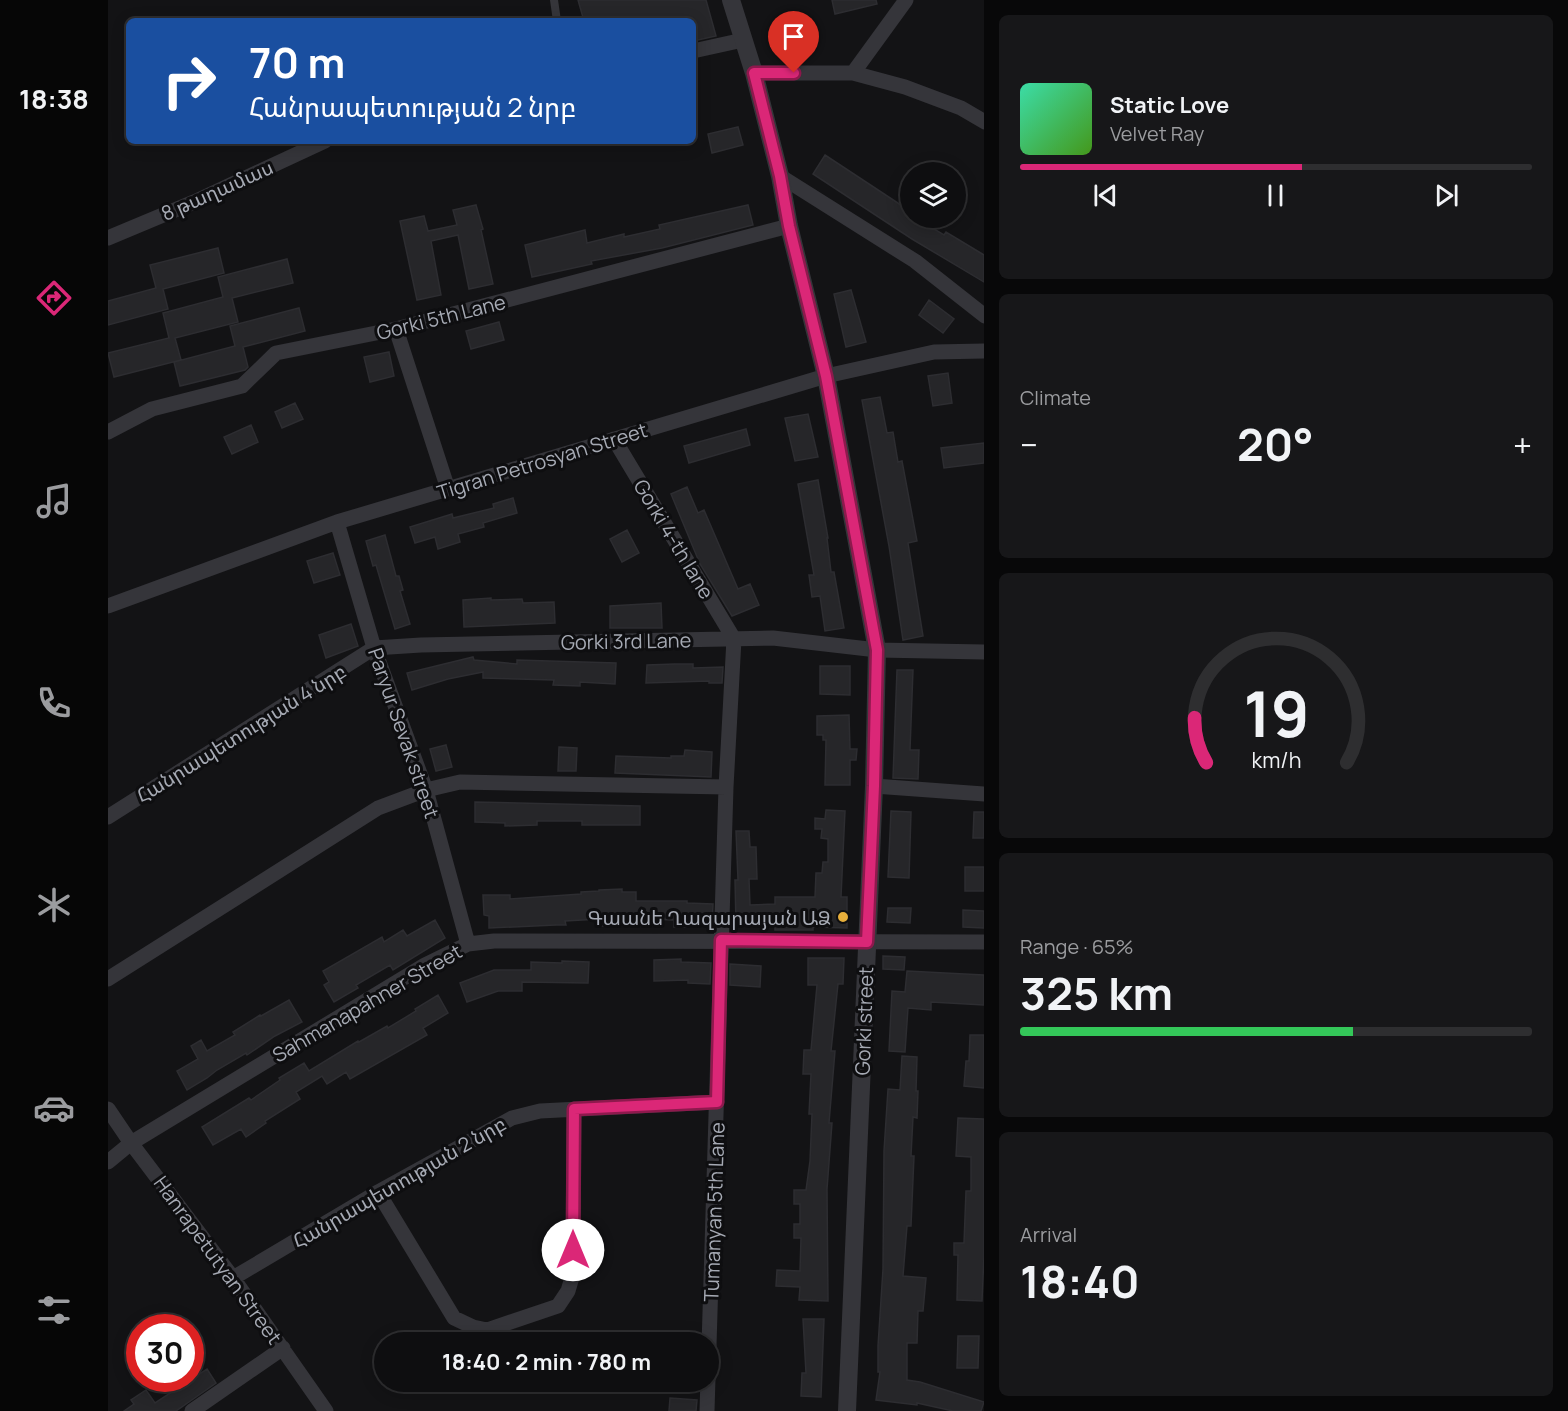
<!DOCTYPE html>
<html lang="en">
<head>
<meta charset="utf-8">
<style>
	body { margin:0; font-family:Manrope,"Noto Sans Armenian",sans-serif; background:#171719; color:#f1f3f6; height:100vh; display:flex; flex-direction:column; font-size:22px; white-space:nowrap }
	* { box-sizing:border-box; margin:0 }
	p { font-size:20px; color:#9b9c9f }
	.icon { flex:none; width:33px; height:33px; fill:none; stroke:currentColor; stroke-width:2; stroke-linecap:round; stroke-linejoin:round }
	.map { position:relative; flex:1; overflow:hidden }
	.panel { display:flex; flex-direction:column; gap:15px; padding:15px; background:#080809; width:584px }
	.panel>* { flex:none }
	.guide { position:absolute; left:18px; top:18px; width:570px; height:126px; border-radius:9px; box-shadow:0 3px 15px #0003,0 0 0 2px #2e2e30; background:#1a4fa0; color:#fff; overflow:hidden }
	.controls { position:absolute; left:792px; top:162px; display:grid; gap:12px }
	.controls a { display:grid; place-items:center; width:66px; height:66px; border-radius:50%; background:#0e0e10; box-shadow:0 3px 15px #0003,0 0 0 2px #2e2e30; font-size:30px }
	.speed { position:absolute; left:18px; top:1314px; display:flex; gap:12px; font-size:30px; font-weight:700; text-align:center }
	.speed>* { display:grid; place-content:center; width:78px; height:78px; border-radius:50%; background:#0e0e10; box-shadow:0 3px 15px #0003,0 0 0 2px #2e2e30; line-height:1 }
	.speed .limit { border:9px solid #d22; background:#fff; color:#111 }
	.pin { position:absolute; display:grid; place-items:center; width:51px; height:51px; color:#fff; margin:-62px -26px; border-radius:50% 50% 50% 0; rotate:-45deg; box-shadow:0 0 6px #0007 }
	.pin .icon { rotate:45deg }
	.me { position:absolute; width:66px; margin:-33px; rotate:0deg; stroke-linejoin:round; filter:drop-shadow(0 0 4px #0008) }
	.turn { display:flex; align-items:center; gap:21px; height:126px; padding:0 24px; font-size:27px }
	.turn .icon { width:78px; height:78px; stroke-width:2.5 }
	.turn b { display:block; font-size:42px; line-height:51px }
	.big { font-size:45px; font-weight:700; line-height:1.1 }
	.panel .tile { flex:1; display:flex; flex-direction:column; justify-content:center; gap:9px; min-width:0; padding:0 21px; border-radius:9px; background:#171719 }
	.panel .dial { align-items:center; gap:0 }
	.dial svg { height:156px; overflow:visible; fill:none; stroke:#2e2e30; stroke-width:7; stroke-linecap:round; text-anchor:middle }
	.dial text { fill:#f1f3f6; stroke:none }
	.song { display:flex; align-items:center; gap:18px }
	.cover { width:72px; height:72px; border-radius:9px; background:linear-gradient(135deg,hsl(160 70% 55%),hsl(100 70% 35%)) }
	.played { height:6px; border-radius:3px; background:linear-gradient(90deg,#db2777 55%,#2e2e30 55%) }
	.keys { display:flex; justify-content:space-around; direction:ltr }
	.heat { display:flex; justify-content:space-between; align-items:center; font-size:33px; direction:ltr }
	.charge { height:9px; border-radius:4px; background:linear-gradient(90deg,#34c759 65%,#2e2e30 0) }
	.trip { position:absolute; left:266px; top:1332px; width:345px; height:60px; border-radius:30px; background:#0e0e10; box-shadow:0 3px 15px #0003,0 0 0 2px #2e2e30; font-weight:700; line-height:60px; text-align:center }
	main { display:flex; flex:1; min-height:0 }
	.tab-bar { display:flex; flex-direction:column; width:108px; justify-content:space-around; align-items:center; background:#060606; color:#9b9c9f }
	.tab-bar .icon { width:42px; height:42px }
	.tab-bar .current { color:#db2777 }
	.tab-bar b { font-size:27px; color:#f1f3f6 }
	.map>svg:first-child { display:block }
	.building { fill:#262629; stroke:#2d2d31; stroke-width:1.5 }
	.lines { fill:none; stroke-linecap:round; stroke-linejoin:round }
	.service { stroke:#35353a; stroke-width:8 }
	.minor { stroke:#35353a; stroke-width:15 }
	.tertiary { stroke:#35353a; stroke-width:18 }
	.route-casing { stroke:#8e194d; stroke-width:15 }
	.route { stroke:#db2777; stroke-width:10 }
	.poi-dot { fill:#e6ae3b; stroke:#0e0e10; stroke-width:2 }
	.labels { text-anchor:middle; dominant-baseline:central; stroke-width:6; stroke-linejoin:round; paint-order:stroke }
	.street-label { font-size:20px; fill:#a6aab4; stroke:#0e0e10 }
	.poi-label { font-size:20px; fill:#a6aab4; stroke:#0e0e10; text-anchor:end }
</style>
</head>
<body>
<main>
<nav class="tab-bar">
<b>18:38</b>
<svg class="icon current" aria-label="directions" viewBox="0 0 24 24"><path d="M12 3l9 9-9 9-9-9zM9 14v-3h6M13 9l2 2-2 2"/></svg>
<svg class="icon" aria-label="music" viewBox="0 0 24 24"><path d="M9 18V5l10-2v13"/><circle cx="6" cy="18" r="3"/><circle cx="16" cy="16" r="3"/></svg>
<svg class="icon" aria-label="phone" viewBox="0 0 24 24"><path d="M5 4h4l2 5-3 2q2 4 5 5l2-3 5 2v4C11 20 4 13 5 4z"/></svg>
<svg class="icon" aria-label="climate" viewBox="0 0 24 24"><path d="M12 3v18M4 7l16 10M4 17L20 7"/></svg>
<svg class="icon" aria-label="car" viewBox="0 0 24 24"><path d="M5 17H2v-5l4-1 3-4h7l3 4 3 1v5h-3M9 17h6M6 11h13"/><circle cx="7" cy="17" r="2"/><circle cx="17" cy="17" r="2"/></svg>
<svg class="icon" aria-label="filters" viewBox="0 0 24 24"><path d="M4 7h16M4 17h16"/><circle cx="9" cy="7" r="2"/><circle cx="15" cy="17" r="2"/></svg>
</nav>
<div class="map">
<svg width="877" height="1411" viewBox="0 0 877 1411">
	<rect width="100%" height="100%" fill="#131315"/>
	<path class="building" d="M 470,0 L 598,0 L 608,36 L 585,41 L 585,21 L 476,21 Z
		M 724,0 L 768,0 L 769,4 L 727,14 Z
		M 630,127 L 635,145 L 604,153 L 600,134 Z
		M 717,155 L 802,211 L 802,218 L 808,218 L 836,235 L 838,232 L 876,255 L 876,282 L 804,239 L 705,174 Z
		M 368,205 L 375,229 L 373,230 L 385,284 L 361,289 L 350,235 L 323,241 L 333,295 L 309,300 L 292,221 L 316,216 L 320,231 L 349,225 L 345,210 Z
		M 640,205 L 645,225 L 554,248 L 483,261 L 484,264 L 424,277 L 417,245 L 477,230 L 479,243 L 516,234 L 516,237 L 552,229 L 551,225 Z
		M 110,248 L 116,273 L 55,289 L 60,309 L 0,325 L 0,301 L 48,288 L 42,265 Z
		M 179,259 L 185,283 L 124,298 L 130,322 L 67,338 L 73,360 L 6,377 L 0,353 L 61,338 L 55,313 L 115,297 L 110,277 Z
		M 743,290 L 758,342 L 738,347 L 726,294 Z
		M 821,300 L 846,319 L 835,333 L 811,315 Z
		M 191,308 L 197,331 L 135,347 L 140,367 L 137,370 L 72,386 L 66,362 L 127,346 L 122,326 Z
		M 391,322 L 396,340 L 363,349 L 358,331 Z
		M 281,352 L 286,376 L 262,382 L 256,357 Z
		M 840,373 L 844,403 L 825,406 L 820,376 Z
		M 772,397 L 779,433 L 785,432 L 790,462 L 794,461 L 809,541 L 800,543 L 815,636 L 795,640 L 781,546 L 754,400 Z
		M 187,403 L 195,419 L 174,428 L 167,412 Z
		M 700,414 L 710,457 L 687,461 L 677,418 Z
		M 143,425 L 150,442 L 124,454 L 116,437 Z
		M 638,429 L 642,445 L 581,463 L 576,446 Z
		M 876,443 L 876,463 L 836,468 L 833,448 Z
		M 710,480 L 720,538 L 719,538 L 723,572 L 726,572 L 736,628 L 717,631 L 712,596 L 704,597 L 701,575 L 706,575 L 690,484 Z
		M 579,487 L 590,513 L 596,510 L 630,589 L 642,584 L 651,605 L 624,616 L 592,564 L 563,494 Z
		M 405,498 L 409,513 L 375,523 L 376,527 L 350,534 L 352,542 L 330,549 L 327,537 L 307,543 L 302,527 L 344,514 L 345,518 L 386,508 L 385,504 Z
		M 519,530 L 531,553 L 514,562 L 502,539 Z
		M 277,535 L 288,576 L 291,576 L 295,590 L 292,591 L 302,624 L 287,629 L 268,565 L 265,566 L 258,541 Z
		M 225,553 L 232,575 L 206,583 L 199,561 Z
		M 383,598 L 383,600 L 414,599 L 415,603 L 446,602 L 447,623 L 356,627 L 355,600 Z
		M 553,603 L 554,628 L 502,628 L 502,606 Z
		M 243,624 L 250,646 L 218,658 L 211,635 Z
		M 365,657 L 366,660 L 409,664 L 409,660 L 508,663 L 507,684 L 472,682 L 472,686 L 445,685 L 446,680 L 375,678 L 375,672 L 340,679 L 304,690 L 299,673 Z
		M 567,664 L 585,664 L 585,668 L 615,667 L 614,683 L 601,683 L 601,681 L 538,683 L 539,665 Z
		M 712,666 L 742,666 L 742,695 L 712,694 Z
		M 789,670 L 805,670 L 802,750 L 811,750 L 810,779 L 785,778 Z
		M 741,715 L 742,749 L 749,749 L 748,760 L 742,760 L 742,785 L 717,785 L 718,740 L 715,740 L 715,735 L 709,735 L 709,716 Z
		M 338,745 L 344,767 L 328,771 L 322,749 Z
		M 451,747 L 469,748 L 468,771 L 450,771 Z
		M 577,750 L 604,752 L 603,777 L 507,773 L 508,756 L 563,758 L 563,756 L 576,756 Z
		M 367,802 L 532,806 L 532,825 L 474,825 L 474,821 L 429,821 L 429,825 L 397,826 L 397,823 L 367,822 Z
		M 718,810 L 737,811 L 733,897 L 739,897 L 739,928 L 705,927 L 705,930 L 667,930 L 667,924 L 628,925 L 627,880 L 630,880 L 628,831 L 641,831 L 642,847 L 648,847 L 649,879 L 641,879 L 642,905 L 667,904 L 667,897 L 707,897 L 708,873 L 714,873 L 715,862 L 720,862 L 720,839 L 713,838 L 714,829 L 707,829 L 707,818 L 717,819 Z
		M 783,811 L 803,812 L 801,878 L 780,877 Z
		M 866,812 L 876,812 L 876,838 L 865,838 Z
		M 857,867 L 876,867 L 876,891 L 857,891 Z
		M 514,889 L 514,892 L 528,892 L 528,901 L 579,901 L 579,903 L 605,904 L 604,925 L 578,924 L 578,927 L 566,927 L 566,920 L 544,919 L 544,926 L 492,926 L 492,919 L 457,921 L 458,925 L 448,925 L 381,928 L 381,916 L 376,915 L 375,895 L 402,895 L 402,899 L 473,894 L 473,892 L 491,891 L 491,890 Z
		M 780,908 L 803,908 L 802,923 L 779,922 Z
		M 855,910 L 876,911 L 876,928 L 855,927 Z
		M 327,920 L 337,938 L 285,970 L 282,965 L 248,985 L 250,988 L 226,1002 L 216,985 L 221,982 L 215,971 L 274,937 L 276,942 L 295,930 L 299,936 Z
		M 775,956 L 797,957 L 796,970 L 775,969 Z
		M 700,958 L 736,958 L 735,984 L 730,984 L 723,1051 L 727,1051 L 721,1123 L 724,1123 L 719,1189 L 720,1301 L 691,1300 L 692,1287 L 668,1286 L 669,1270 L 692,1271 L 693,1238 L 686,1238 L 686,1224 L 692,1224 L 692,1204 L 686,1204 L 686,1190 L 698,1190 L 702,1161 L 704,1114 L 701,1114 L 703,1074 L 695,1074 L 696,1050 L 703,1050 L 709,985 L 700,985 Z
		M 573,959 L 573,962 L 603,963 L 602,984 L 580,983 L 580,980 L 546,981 L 546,960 Z
		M 454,961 L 481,962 L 480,983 L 414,982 L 414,991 L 390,991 L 359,1002 L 352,983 L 386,970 L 423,970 L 423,962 L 454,963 Z
		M 622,964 L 653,966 L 652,987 L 622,985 Z
		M 799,971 L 876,975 L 876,1005 L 823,1002 L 823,1010 L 800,1008 L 797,1052 L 781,1051 L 784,991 L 797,992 Z
		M 330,995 L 340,1013 L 315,1028 L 319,1035 L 242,1079 L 238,1072 L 219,1084 L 214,1076 L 188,1092 L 192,1099 L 157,1121 L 158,1123 L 138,1137 L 133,1129 L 105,1145 L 94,1127 L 141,1098 L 143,1100 L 172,1080 L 171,1078 L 196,1063 L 201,1071 L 250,1041 L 251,1042 L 279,1026 L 280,1028 L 308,1011 L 307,1009 Z
		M 181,1000 L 194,1022 L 167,1036 L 139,1055 L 138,1053 L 109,1070 L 99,1078 L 79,1090 L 69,1071 L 90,1059 L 83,1046 L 93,1040 L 99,1051 L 127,1035 L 125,1032 L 152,1015 L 153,1016 Z
		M 862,1035 L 876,1035 L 876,1088 L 856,1086 L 858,1061 L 861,1061 Z
		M 794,1056 L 809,1057 L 808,1091 L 810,1091 L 809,1118 L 805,1117 L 803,1156 L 806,1156 L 803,1226 L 799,1226 L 795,1276 L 818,1278 L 815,1311 L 810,1311 L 809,1343 L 799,1343 L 799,1380 L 812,1382 L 876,1402 L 873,1411 L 845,1411 L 809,1403 L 809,1405 L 768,1400 L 772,1372 L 770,1372 L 770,1346 L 775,1269 L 776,1151 L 780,1089 L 792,1090 Z
		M 850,1118 L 876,1119 L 876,1255 L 874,1301 L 849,1300 L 850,1255 L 846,1255 L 846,1243 L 856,1243 L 858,1191 L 863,1191 L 863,1157 L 848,1156 Z
		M 695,1319 L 716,1319 L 713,1397 L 693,1396 L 694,1373 L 698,1373 Z
		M 850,1336 L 871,1336 L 870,1368 L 849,1368 Z
		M 99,1369 L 108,1383 L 68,1411 L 16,1411 L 26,1404 L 23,1400 L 38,1390 L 47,1403 Z
		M 562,1398 L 589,1400 L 588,1411 L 561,1411 Z"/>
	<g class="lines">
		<path class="service" d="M 446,0 L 449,21"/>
		<path class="minor" d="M 585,51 L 635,40
			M 646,73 L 745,73 L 797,87 L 853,108 L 877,122
			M 745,73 L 798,0
			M 672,176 L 807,261 L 877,316
			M 0,238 L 86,202 L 217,141
			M 288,329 L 340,489
			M 0,432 L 44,409 L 134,386 L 168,353 L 288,329 L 681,226
			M 506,439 L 626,639 L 618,787 L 599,1411
			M 229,522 L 266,648 L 318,790 L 360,944
			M 0,606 L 229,522 L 718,376 L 826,352 L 877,351
			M 766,786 L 877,794
			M 0,817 L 266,648 L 313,645 L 665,638 L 769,650 L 877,652
			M 0,979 L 270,808 L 318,790 L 352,782 L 618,787
			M 0,1109 L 23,1143 L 125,1278 L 218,1411
			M 0,1162 L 23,1143 L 317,965 L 360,944 L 386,941 L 877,942
			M 270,1192 L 346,1318 L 365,1327 L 379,1330 L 450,1306 L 460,1291 L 465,1274 L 466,1109
			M 125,1278 L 270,1192 L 404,1118 L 432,1111 L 609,1102
			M 84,1411 L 175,1348"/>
		<path class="tertiary" d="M 623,0 L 646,73 L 672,176 L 681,226 L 718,376 L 769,650 L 766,786 L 739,1411"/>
	</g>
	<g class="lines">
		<g class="route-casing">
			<path id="route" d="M 465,1250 L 466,1109 L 609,1102 L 613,940 L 759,942 L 766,786 L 769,650 L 718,376 L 681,226 L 672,176 L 646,73 L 686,73"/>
		</g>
		<use href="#route" class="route"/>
	</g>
	<circle class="poi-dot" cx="735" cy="917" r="6"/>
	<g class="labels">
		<g class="street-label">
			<text transform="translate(109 190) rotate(-24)">8 թաղամաս</text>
			<text transform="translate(333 317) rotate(-14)">Gorki 5th Lane</text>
			<text transform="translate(434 461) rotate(-17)">Tigran Petrosyan Street</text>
			<text transform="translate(566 539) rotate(59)">Gorki 4-th lane</text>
			<text transform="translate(518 641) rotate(-1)">Gorki 3rd Lane</text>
			<text transform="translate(133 733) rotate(-32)">Հանրապետության 4 նրբ</text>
			<text transform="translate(296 733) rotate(71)">Paryur Sevak street</text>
			<text transform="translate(259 1003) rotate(-30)">Sahmanapahner Street</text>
			<text transform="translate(756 1021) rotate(-88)">Gorki street</text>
			<text transform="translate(291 1182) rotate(-30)">Հանրապետության 2 նրբ</text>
			<text transform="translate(606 1212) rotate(-88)">Tumanyan 5th Lane</text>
			<text transform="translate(110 1260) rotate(54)">Hanrapetutyan Street</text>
		</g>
		<g class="poi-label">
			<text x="723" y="917">Գաանե Ղազարայան ԱՁ</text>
		</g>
	</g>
</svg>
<div class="controls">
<a><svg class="icon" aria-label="layers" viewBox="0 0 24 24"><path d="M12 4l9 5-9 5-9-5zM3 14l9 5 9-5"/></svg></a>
</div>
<div class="speed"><div class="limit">30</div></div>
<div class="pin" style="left:686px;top:73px;background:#d93025"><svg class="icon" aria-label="arrive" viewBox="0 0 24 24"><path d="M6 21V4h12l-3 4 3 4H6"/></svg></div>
<svg class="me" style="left:465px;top:1250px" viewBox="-20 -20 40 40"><circle r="19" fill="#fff"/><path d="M0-13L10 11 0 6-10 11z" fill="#db2777"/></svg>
<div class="trip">18:40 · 2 min · 780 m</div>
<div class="guide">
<div class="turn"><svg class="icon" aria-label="right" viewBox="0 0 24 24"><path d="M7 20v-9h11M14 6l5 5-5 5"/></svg><div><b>70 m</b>Հանրապետության 2 նրբ</div></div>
</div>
</div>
<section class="panel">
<div class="tile">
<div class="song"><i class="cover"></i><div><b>Static Love</b><p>Velvet Ray</p></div></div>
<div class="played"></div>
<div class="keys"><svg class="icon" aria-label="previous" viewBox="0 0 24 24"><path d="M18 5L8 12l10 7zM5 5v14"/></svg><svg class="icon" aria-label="pause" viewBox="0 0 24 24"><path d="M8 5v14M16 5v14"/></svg><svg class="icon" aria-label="next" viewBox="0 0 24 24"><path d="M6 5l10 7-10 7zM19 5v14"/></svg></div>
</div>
<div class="tile"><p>Climate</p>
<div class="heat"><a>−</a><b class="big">20°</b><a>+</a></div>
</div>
<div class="tile dial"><svg viewBox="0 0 100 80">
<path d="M14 69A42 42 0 1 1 86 69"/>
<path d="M14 69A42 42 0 0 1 8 46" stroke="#db2777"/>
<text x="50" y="56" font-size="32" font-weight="700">19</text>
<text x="50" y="72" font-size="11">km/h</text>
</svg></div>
<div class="tile"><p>Range · 65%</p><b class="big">325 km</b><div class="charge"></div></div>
<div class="tile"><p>Arrival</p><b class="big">18:40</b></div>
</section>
</main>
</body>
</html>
